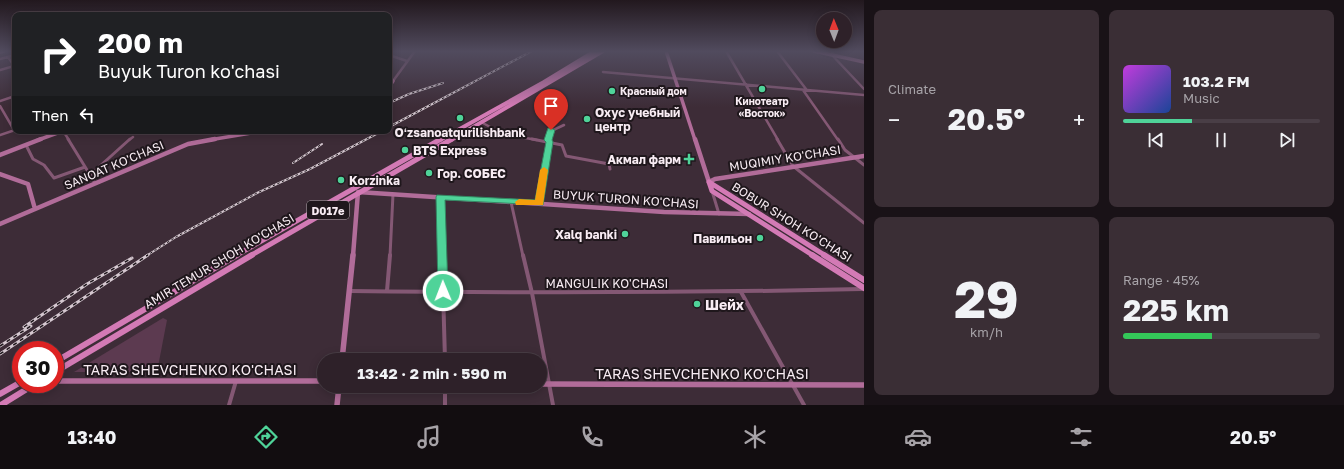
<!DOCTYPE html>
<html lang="en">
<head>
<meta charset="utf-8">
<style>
	body { margin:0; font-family:"Golos Text",sans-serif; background:#3a2e35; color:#f1f3f6; height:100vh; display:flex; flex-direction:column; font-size:15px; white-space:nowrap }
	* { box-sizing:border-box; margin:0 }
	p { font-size:13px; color:#a7a3a8 }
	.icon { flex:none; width:22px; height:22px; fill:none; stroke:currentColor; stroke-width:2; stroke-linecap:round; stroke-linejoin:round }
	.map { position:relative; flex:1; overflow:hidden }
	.drawer { display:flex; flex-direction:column; gap:10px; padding:10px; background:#191217; width:480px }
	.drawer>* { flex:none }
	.banner { position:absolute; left:12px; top:12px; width:380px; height:122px; border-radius:8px; box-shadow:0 2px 10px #0003,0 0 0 1px #493e46; background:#202124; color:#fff; overflow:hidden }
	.needle { width:26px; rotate:359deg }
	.tools { position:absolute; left:816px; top:12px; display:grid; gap:8px }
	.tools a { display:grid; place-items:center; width:36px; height:36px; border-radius:50%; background:#2e2129; box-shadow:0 2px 10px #0003,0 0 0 1px #493e46; font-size:20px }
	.speed { position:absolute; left:12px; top:341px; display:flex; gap:8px; font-size:20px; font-weight:700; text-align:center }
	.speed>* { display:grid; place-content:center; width:52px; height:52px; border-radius:50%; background:#2e2129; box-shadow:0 2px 10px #0003,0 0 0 1px #493e46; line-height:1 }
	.speed .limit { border:6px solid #d22; background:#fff; color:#111 }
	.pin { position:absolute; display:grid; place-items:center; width:34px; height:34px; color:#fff; margin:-41px -17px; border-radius:50% 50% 50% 0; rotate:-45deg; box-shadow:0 0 4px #0007 }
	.pin .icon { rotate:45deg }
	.me { position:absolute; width:44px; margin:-22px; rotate:359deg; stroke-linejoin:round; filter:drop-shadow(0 0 3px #0008) }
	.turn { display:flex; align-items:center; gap:14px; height:84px; padding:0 20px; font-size:18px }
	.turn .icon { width:52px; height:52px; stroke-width:2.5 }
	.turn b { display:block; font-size:28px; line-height:34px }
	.then { display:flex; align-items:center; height:38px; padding:0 20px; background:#0003; gap:8px; font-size:15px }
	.big { font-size:30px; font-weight:700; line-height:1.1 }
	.drawer .tile { flex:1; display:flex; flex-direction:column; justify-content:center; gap:6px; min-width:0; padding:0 14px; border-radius:8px; background:#3a2e35 }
	.drawer .dial { align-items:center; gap:0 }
	.dial b { font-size:52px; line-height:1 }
	.song { display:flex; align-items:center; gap:12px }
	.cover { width:48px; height:48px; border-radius:6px; background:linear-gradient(135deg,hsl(290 70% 55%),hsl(220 70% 35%)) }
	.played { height:4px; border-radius:2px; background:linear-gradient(90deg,#4fd399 35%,#493e46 35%) }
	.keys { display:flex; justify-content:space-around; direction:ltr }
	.heat { display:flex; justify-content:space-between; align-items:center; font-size:22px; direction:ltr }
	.charge { height:6px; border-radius:3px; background:linear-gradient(90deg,#34c759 45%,#493e46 0) }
	.drawer .tiles { flex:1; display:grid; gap:10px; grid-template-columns:repeat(2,1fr) }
	.trip { position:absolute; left:317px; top:353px; width:230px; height:40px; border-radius:20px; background:#2e2129; box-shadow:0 2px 10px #0003,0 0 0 1px #493e46; font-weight:700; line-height:40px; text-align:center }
	.dock { display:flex; height:64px; justify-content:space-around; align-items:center; background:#120d10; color:#a7a3a8 }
	.dock .icon { width:28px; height:28px }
	.dock .on { color:#4fd399 }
	.dock b { font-size:18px; color:#f1f3f6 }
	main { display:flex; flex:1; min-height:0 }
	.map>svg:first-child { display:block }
	.green { fill:#5c3a50 }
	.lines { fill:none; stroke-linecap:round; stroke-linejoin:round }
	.street-far2 { stroke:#845874; stroke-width:2.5 }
	.street-far1 { stroke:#845874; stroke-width:3 }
	.street { stroke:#845874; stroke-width:4 }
	.secondary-far2 { stroke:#b16c99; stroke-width:3.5 }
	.secondary-far1 { stroke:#b16c99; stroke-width:4.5 }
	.secondary { stroke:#b16c99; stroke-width:5.5 }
	.primary-far2 { stroke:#d37ab5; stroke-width:4 }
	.primary-far1 { stroke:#d37ab5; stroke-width:5 }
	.primary { stroke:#d37ab5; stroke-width:6 }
	.rail-far1-casing { stroke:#d5c8d0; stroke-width:2 }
	.rail-casing { stroke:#d5c8d0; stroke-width:3 }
	.rail-far1 { stroke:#1f171c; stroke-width:1; stroke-dasharray:2.5; stroke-linecap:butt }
	.rail { stroke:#1f171c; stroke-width:1.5; stroke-dasharray:4; stroke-linecap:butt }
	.route { fill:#4fd399; stroke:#338963 }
	.slow { fill:#f59e0b }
	.poi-dot { fill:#4fd399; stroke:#1f171c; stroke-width:1.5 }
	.labels { text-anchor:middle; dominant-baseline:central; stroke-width:4; stroke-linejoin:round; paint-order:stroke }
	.far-poi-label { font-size:10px; font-weight:bold; fill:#f8ecf3; stroke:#1f171c; text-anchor:start }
	.shield { fill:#1f171c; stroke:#b7acb2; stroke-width:1 }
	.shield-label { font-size:11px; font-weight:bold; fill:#f8ecf3 }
	.poi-label { font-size:12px; font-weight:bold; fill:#f8ecf3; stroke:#1f171c; text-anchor:start }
	.street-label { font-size:12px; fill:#f8ecf3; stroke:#1f171c }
	.near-poi-label { font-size:14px; font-weight:bold; fill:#f8ecf3; stroke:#1f171c; text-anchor:start }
	.near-street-label { font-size:14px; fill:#f8ecf3; stroke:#1f171c }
</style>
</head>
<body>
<main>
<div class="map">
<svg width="864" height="405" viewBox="0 0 864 405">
	<rect width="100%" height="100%" fill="#3d2c37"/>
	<path class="green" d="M 163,318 L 167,320 L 157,372 L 74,372 Z"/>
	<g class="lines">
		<path class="street-far2" d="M 726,51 L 778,140
			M 777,51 L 806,89
			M 834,51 L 831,54 L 864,89
			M 389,55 L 407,61
			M 8,57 L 15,67
			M 0,59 L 15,55
			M 0,70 L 14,66
			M 603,72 L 864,95
			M 393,81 L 415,51
			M 803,90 L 838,140
			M 0,101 L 15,96
			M 0,106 L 14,130
			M 481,122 L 503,134 L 537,140
			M 63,131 L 69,140
			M 0,135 L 15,130
			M 129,140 L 133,137
			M 548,140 L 549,132 L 564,125"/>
		<path class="street-far1" d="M 68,139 L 95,183
			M 532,139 L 562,145 L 566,156 L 609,164 L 610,169
			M 777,139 L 793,166 L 864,223
			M 838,139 L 845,150 L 864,165
			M 26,145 L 33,159 L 44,165 L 54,178 L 85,167
			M 90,175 L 130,139
			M 712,191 L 719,214
			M 440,197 L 442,256
			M 511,202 L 523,256
			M 540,203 L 539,197 L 549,142 L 548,139
			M 390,256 L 393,194"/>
		<path class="street" d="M 442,255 L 445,360
			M 523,255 L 532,293 L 553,405
			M 350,291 C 521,293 691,293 862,289
			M 387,291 L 390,255
			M 741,292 L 804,405
			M 445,386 L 445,405
			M 229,405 L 236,381"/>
		<path class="secondary-far2" d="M 666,51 L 695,140
			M 814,51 L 864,62
			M 0,52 L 4,51
			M 389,78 L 393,81 L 389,87
			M 38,140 L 63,131
			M 209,140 L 263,131"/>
		<path class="secondary-far1" d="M 695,139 L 709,182 L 715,179 L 864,156
			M 0,155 L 41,139
			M 0,174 L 28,184 L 35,209
			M 0,224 L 188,144 L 215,139
			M 353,256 L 358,192 L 664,212 L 749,214"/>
		<path class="secondary" d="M 342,360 L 353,255
			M 55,381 L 324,381
			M 540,384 L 864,385
			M 337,405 L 339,386"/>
		<path class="primary-far2" d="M 440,140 L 544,82 L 595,51
			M 451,140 L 603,51"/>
		<path class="primary-far1" d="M 709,182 L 712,191 L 814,256
			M 709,182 L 826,256
			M 235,256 L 441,139
			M 250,256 L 452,139"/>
		<path class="primary" d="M 812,255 L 864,288
			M 824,255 L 864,280
			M 55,362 L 237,255
			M 55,372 L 252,255
			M 0,394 L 21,382
			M 1,405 L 35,384"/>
		<g class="rail-far1-casing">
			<path id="rail-far1" d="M 389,103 L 409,94 L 443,83
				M 389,127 L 532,51
				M 293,163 L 322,144
				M 146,256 L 176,237 L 257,193 L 310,169 L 382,131"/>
		</g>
		<g class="rail-casing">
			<path id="rail" d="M 24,327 L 87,284 L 132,258
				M 0,346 L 31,326
				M 0,354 L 148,255"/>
		</g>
		<use href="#rail-far1" class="rail-far1"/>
		<use href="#rail" class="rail"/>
	</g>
	<linearGradient id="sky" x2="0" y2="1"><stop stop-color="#22181e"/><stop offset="0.48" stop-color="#514b5e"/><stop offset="1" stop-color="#514b5e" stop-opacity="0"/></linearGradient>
	<rect width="864" height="107" fill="url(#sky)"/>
	<path class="route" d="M 548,128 L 551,128 L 555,130 L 552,140 L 553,142 L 543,205 L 445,200 L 448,291 L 447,294 L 443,296 L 439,294 L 438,291 L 436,197 L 437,195 L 535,200 L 546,142 L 544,140 Z"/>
	<path class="slow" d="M 544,167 L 548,170 L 543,205 L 516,205 L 515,202 L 519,199 L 535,200 L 540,170 Z"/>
	<g class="poi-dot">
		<circle cx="762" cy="89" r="4"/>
		<circle cx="612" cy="91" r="4"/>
		<circle cx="460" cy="118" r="4"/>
		<circle cx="587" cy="119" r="4"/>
		<circle cx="405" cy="150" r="4"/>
		<path d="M687 153h4v4h4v4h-4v4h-4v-4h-4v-4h4z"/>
		<circle cx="429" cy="173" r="4"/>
		<circle cx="341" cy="180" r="4"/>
		<circle cx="625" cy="234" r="4"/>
		<circle cx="760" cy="238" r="4"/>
		<circle cx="697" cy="304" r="4"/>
	</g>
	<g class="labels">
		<g class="far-poi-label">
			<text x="620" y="91">Красный дом</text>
			<text x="762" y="101" text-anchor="middle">Кинотеатр<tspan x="762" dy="12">«Восток»</tspan></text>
		</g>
		<rect class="shield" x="307" y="201" width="42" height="18" rx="3"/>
		<g class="shield-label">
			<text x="328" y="210">D017e</text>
		</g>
		<g class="poi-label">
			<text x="595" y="112">Охус учебный<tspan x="595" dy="14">центр</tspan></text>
			<text x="460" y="132" text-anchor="middle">Oʻzsanoatqurilishbank</text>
			<text x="413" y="150">BTS Express</text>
			<text x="681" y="159" text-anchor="end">Акмал фарм</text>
			<text x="437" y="173">Гор. СОБЕС</text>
			<text x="349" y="180">Korzinka</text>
			<text x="617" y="234" text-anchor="end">Xalq banki</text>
			<text x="752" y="238" text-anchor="end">Павильон</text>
		</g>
		<g class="street-label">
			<text transform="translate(785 158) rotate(-9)">MUQIMIY KO'CHASI</text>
			<text transform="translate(114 165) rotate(-23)">SANOAT KO'CHASI</text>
			<text transform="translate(626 199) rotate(4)">BUYUK TURON KO'CHASI</text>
			<text transform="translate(792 222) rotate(32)">BOBUR SHOH KO'CHASI</text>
			<text transform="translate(219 261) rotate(-31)">AMIR TEMUR SHOH KO'CHASI</text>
			<text x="607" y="283">MANGULIK KO'CHASI</text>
		</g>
		<g class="near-poi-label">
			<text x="705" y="304">Шейх</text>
		</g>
		<g class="near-street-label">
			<text x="190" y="369">TARAS SHEVCHENKO KO'CHASI</text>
			<text x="702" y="373">TARAS SHEVCHENKO KO'CHASI</text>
		</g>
	</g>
</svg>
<div class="tools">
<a><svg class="needle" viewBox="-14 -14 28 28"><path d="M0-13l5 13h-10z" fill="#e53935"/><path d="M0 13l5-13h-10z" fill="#a7a3a8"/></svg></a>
</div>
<div class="speed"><div class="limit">30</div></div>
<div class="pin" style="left:551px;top:130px;background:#d93025"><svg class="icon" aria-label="arrive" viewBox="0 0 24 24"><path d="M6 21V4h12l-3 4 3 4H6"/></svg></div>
<svg class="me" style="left:443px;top:291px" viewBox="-20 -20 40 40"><circle r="17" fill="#4fd399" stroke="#fff" stroke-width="3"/><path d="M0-11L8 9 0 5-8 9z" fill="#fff"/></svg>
<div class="trip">13:42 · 2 min · 590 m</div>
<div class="banner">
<div class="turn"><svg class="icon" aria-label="right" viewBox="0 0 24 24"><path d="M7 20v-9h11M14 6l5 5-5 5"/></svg><div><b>200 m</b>Buyuk Turon ko'chasi</div></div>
<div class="then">Then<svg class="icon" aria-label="left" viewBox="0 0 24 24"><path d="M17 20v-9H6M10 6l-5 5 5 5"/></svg></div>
</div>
</div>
<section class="drawer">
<div class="tiles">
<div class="tile"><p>Climate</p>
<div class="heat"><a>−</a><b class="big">20.5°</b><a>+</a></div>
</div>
<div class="tile">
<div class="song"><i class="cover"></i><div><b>103.2 FM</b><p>Music</p></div></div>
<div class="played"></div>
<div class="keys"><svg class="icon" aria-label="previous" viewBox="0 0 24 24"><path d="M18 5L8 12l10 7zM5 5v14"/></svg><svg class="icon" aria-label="pause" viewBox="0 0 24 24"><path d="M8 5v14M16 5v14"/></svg><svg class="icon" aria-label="next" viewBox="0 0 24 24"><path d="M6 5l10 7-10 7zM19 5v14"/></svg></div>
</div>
<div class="tile dial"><b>29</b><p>km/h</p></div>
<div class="tile"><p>Range · 45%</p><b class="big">225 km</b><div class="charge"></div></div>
</div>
</section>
</main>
<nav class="dock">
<b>13:40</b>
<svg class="icon on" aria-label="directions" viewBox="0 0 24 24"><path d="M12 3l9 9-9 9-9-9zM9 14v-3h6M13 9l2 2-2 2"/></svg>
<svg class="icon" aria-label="music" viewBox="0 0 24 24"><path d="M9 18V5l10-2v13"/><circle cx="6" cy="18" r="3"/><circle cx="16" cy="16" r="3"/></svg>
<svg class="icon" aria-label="phone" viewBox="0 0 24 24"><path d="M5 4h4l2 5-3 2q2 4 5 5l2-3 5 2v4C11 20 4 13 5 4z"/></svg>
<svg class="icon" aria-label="climate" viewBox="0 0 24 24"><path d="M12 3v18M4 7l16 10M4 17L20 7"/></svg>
<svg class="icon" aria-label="car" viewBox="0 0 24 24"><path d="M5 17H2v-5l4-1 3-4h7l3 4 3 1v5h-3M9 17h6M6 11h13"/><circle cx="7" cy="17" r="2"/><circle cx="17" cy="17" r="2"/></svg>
<svg class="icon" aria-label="filters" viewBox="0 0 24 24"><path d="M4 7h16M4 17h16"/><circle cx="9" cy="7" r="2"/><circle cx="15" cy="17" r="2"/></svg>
<b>20.5°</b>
</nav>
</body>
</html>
